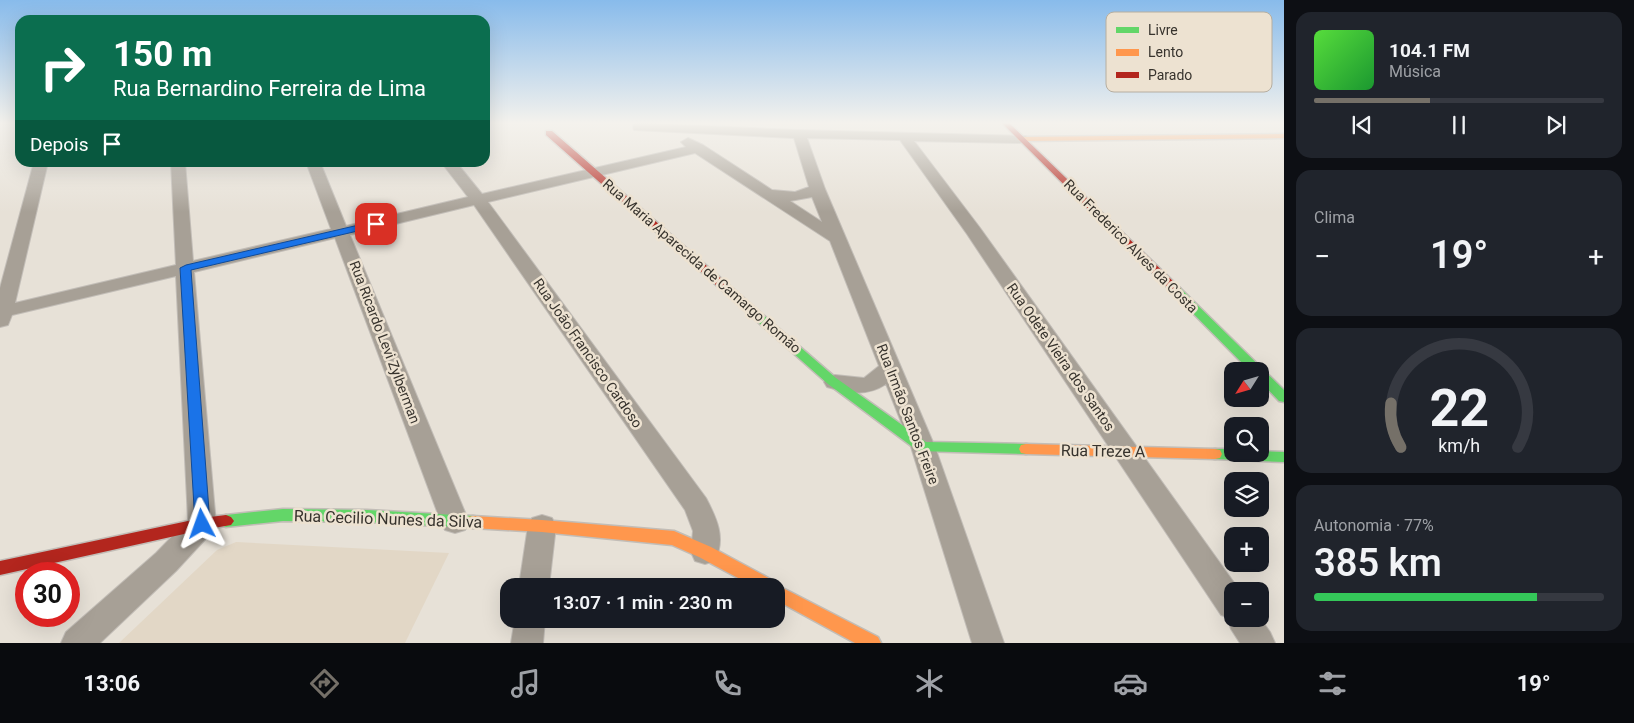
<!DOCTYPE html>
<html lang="pt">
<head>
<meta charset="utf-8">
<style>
	body { margin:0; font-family:Roboto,sans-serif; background:#20242c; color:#f1f3f6; height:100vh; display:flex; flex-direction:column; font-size:19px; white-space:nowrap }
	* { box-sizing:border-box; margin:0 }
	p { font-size:16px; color:#9ea1a6 }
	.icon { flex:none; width:28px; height:28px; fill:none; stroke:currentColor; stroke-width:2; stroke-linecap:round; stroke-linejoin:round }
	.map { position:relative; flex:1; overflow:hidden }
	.drawer { display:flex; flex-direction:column; gap:12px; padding:12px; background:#0d0f14; width:350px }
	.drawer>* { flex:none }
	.top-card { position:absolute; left:15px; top:15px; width:475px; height:152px; border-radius:15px; box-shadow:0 5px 20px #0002; background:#0b6e4f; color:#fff; overflow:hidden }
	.needle { width:32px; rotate:233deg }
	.fabs { position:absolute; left:1224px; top:362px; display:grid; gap:10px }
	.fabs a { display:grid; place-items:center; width:45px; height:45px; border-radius:10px; background:#171b24; box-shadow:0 5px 20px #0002; font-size:25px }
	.speed { position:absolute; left:15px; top:562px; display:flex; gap:10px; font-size:25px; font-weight:700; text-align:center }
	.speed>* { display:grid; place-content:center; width:65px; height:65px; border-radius:50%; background:#171b24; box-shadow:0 5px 20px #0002; line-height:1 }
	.speed .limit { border:8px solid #d22; background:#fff; color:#111 }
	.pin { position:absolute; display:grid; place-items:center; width:42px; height:42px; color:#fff; margin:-21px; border-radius:10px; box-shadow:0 2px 8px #0006 }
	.me { position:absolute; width:55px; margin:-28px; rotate:356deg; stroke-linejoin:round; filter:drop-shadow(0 0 4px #0008) }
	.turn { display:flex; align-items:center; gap:18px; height:105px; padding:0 15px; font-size:22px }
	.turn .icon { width:65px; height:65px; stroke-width:2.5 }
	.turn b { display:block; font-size:35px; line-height:42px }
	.then { display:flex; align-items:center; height:48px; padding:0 15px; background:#0003; gap:10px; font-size:19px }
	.big { font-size:38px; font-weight:600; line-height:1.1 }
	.drawer .card { flex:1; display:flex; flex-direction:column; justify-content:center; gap:8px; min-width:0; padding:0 18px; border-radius:15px; background:#20242c }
	.drawer .dial { align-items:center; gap:0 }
	.dial svg { height:130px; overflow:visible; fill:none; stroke:#363941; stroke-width:7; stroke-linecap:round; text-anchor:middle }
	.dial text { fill:#f1f3f6; stroke:none }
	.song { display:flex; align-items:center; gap:15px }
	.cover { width:60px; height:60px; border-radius:8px; background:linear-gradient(135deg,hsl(110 70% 55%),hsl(130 70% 35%)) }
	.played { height:5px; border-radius:2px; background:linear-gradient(90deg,#757068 40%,#363941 40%) }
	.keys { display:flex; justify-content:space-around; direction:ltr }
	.heat { display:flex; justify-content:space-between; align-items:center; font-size:28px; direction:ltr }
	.charge { height:8px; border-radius:4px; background:linear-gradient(90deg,#34c759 77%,#363941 0) }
	.trip { position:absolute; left:500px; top:578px; width:285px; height:50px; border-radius:15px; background:#171b24; box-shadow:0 5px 20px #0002; font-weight:600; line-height:50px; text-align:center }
	.tab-bar { display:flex; height:80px; justify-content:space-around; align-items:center; background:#090b0e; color:#9ea1a6 }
	.tab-bar .icon { width:35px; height:35px }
	.tab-bar .active { color:#757068 }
	.tab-bar b { font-size:22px; color:#f1f3f6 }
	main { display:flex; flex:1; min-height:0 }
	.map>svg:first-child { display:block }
	.built { fill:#e2d7c6 }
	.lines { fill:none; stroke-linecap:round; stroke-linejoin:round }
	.street-casing { stroke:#c2bdb7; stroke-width:2 }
	.fast-casing { stroke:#c2bdb7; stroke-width:3 }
	.slow-casing { stroke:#c2bdb7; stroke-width:3 }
	.jam-casing { stroke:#c2bdb7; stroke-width:3 }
	.street { fill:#a7a096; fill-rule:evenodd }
	.fast { fill:#63d668; fill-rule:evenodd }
	.slow { fill:#ff974d; fill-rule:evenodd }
	.jam { fill:#b3261e; fill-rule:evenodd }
	.route { fill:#1a73e8; stroke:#114b97 }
	.labels { text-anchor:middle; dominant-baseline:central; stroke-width:5; stroke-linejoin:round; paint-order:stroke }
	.street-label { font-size:14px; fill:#37332d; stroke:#ede2d1 }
	.near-street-label { font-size:16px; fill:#37332d; stroke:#ede2d1 }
	.key { fill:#ede2d1; stroke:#b6aea0; stroke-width:1 }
	.key-label { font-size:14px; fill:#37332d }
</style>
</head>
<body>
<main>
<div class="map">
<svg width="1284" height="643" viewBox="0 0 1284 643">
	<rect width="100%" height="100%" fill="#e7e1d7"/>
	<path class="built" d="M 236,542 L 449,553 L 405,643 L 119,643 L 217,550 Z"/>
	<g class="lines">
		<g class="street-casing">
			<path id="street" d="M 639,123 L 799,130 L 1026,136 L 1028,139 L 1021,143 L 914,141 L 980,228 L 1240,591 L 1232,591 L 1232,619 L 1260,618 L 1270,632 L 1275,643 L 1240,643 L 1231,629 L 1227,617 L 1221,615 L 967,234 L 900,140 L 807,138 L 825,189 L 935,447 L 1004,643 L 972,643 L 911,447 L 886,384 C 867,397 848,393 827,387 L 824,382 L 827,377 L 835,375 L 864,378 L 879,366 L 830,241 L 695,153 L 488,202 L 706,498 C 717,519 726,538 715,561 L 705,564 L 695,561 L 691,552 L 693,531 L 685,510 L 474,205 L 350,235 L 469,522 L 465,530 L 455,533 L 445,530 L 441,522 L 335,238 L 194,272 L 216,524 L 212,532 L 176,571 L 100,643 L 61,643 L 66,632 L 156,553 L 188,520 L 176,276 L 12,315 L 8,325 L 0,327 L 0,288 L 34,162 L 48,162 L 15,303 L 176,265 L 171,162 L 185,162 L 193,261 L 331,229 L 306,162 L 320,162 L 346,226 L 468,197 L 441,162 L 456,162 L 482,194 L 686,147 L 681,142 L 688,138 L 703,145 L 772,190 L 795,192 L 809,187 L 794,138 L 634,130 L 633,127 L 634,124 ZM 812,197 L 822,222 L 790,201 Z
				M 542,515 L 552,518 L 556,526 L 549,586 L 519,586 L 528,526 L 532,518 Z
				M 515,619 L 545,619 L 543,643 L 511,643 Z"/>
		</g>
		<g class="fast-casing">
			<path id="fast" d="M 728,287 L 732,288 L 836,378 L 926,442 L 1026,444 L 1031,445 L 1033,449 L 1031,453 L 1026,454 L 918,451 L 828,384 L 724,292 L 723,290 L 724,288 Z
				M 1176,287 L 1180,288 L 1284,390 L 1284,402 L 1279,401 L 1260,381 L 1260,371 L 1250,371 L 1172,292 L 1171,290 L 1172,288 Z
				M 1215,449 L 1232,449 L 1232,454 L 1260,454 L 1260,451 L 1284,452 L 1284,462 L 1215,459 L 1210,458 L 1208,454 L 1210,450 Z
				M 283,509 L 367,510 L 473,516 L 478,517 L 481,522 L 478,527 L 473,528 L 367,522 L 283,521 L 226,527 L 221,525 L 218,521 L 221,517 L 226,515 Z"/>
		</g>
		<g class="slow-casing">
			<path id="slow" d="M 1284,134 L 1284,138 L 1021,141 L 1017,139 L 1021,137 Z
				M 1026,444 L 1215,449 L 1220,450 L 1222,454 L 1220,458 L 1215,459 L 1026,454 L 1021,453 L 1019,449 L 1021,445 Z
				M 473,516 L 542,520 L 674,531 L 711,547 L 774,581 L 775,584 L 878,637 L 881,643 L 855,643 L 776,600 L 776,586 L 753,586 L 699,557 L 672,545 L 542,532 L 473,528 L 468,527 L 465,522 L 468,517 Z"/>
		</g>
		<g class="jam-casing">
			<path id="jam" d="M 1001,122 L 1008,122 L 1180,288 L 1181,290 L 1180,292 L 1172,292 Z
				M 546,131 L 552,131 L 732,288 L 733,290 L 732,292 L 724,292 L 546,135 Z
				M 226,515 L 231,517 L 234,521 L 231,525 L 202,530 L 0,575 L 0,561 L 202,518 Z"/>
		</g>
		<use href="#street" class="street"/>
		<use href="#fast" class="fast"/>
		<use href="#slow" class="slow"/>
		<use href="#jam" class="jam"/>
	</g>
	<linearGradient id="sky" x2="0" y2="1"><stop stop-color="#88bbeb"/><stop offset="0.58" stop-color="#f4f2ed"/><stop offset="1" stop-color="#f4f2ed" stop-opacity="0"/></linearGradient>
	<rect width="1284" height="212" fill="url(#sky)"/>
	<path class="route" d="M 376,221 L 379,222 L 379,226 L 191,270 L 210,524 L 208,528 L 202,530 L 197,528 L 195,524 L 180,268 L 186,265 Z"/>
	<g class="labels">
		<g class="street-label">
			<text transform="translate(1131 246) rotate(45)">Rua Frederico Alves da Costa</text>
			<text transform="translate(702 266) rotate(41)">Rua Maria Aparecida de Camargo Romão</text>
			<text transform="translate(385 342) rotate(69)">Rua Ricardo Levi Zylberman</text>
			<text transform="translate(588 353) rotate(55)">Rua João Francisco Cardoso</text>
			<text transform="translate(1061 357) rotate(55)">Rua Odete Vieira dos Santos</text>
			<text transform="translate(908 414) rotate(69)">Rua Irmão Santos Freire</text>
		</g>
		<g class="near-street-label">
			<text transform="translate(1103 451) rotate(1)">Rua Treze A</text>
			<text transform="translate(388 519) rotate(2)">Rua Cecilio Nunes da Silva</text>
		</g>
	</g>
	<rect x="1106" y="12" width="166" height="80" rx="8" class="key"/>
	<rect x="1116" y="27" width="23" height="6" fill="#63d668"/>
	<rect x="1116" y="49" width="23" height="7" fill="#ff974d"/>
	<rect x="1116" y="72" width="23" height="6" fill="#b3261e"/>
	<g class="key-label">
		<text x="1148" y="35">Livre</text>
		<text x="1148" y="57">Lento</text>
		<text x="1148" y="80">Parado</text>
	</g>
</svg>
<div class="fabs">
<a><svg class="needle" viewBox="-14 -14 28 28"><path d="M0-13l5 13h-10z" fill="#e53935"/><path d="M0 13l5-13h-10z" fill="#9ea1a6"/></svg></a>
<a><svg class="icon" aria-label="search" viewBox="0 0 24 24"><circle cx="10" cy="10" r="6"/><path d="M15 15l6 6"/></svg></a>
<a><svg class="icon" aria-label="layers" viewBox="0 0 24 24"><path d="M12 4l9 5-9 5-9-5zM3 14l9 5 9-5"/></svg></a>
<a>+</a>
<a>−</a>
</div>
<div class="speed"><div class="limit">30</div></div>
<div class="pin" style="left:376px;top:224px;background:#d93025"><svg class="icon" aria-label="arrive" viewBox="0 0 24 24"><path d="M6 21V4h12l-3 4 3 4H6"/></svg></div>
<svg class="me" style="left:202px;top:524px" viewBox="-20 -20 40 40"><path d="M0-17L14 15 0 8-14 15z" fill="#1a73e8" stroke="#fff" stroke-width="4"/></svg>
<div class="trip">13:07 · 1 min · 230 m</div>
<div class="top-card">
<div class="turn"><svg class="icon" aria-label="right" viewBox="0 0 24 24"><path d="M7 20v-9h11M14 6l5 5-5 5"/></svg><div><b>150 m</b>Rua Bernardino Ferreira de Lima</div></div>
<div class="then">Depois<svg class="icon" aria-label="arrive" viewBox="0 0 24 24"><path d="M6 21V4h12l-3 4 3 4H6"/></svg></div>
</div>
</div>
<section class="drawer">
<div class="card">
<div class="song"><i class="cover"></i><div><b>104.1 FM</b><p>Música</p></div></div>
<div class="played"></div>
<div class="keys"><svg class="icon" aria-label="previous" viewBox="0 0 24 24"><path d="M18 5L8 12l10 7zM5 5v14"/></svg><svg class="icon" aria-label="pause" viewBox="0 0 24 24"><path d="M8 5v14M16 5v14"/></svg><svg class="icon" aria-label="next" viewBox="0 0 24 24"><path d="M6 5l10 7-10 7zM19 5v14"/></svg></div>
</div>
<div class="card"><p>Clima</p>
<div class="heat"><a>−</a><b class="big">19°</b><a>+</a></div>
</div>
<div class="card dial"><svg viewBox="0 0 100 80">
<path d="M14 69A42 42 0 1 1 86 69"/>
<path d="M14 69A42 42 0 0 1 8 42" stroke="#757068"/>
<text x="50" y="56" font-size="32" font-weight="700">22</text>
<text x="50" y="72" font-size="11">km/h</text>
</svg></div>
<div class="card"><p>Autonomia · 77%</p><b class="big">385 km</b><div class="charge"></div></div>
</section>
</main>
<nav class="tab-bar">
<b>13:06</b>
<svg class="icon active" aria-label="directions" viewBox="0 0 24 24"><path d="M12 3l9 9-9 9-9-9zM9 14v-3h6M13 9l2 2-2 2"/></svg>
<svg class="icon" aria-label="music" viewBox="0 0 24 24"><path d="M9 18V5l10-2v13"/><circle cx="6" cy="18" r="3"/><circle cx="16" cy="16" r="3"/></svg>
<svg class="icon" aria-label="phone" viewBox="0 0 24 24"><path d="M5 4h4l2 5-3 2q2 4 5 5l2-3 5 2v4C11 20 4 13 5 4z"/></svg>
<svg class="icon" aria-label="climate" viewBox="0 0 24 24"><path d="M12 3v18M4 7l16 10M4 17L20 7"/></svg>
<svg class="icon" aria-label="car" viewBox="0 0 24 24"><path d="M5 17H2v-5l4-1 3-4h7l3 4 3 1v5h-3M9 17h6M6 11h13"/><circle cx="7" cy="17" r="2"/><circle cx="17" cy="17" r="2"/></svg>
<svg class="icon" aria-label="filters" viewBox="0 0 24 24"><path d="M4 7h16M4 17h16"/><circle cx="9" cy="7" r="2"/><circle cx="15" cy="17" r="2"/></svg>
<b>19°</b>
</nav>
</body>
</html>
